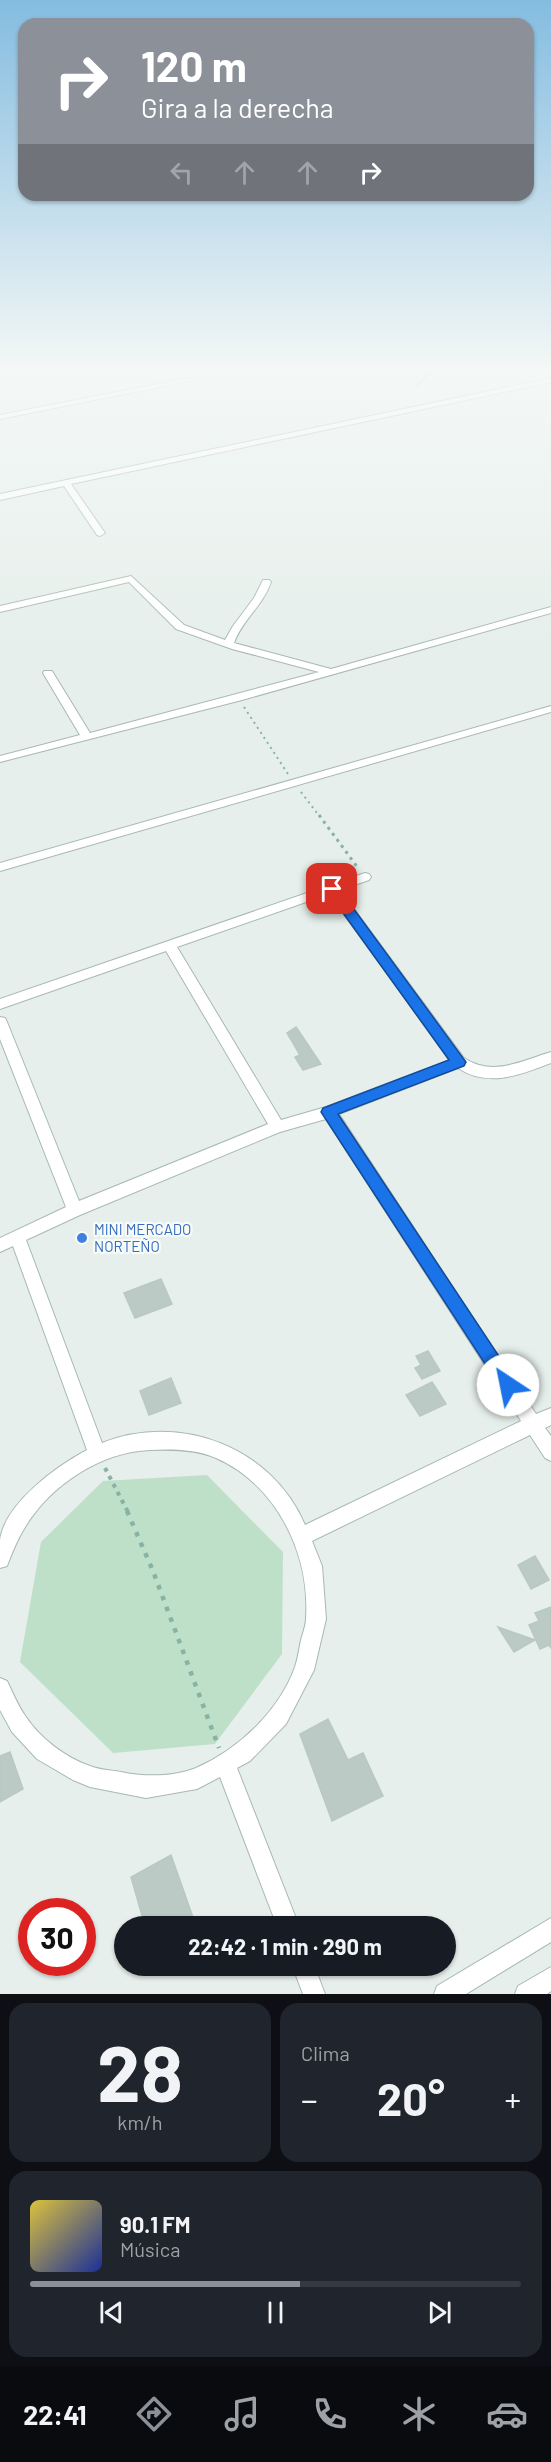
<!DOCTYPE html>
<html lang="es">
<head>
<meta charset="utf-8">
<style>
	body { margin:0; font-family:Barlow,sans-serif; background:#20242c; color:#f1f3f6; height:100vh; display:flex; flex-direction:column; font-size:22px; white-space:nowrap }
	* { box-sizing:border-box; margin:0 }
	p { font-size:20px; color:#9ea1a6 }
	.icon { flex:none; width:33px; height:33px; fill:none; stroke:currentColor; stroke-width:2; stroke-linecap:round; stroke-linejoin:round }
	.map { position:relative; height:1994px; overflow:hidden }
	.sheet { display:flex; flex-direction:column; gap:9px; padding:9px; background:#0d0f14; flex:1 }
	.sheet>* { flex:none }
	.guide { position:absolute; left:18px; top:18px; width:516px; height:183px; border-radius:18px; box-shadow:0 2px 4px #0004; background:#8c9099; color:#fff; overflow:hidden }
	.speed { position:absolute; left:18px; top:1898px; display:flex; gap:12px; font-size:30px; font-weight:700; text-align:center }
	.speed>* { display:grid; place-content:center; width:78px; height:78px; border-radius:50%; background:#171b24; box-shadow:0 2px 4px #0004; line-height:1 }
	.speed .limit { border:9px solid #d22; background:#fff; color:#111 }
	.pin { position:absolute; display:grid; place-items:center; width:51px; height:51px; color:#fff; margin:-26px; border-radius:12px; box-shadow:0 3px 9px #0006 }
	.me { position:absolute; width:66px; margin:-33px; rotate:326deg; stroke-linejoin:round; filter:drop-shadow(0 0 4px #0008) }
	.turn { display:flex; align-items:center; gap:21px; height:126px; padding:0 24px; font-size:27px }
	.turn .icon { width:78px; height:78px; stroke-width:2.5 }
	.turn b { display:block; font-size:42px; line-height:51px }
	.lanes { display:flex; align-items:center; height:57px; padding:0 24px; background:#0003; justify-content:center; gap:30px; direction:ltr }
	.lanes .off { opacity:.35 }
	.big { font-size:45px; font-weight:700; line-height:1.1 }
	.sheet .tile { flex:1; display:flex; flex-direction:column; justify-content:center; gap:9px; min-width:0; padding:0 21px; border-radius:18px; background:#20242c }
	.sheet .dial { align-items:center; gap:0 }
	.dial b { font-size:78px; line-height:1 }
	.song { display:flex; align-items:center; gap:18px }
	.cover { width:72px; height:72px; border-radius:9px; background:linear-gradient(135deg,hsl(50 70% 55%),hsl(230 70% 35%)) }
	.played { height:6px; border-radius:3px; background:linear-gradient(90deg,#8c9099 55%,#363941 55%) }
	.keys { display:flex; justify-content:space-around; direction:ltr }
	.heat { display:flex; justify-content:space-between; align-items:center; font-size:33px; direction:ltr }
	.sheet .tiles { flex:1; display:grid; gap:9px; grid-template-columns:1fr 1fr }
	.tile:last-child { grid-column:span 2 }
	.trip { position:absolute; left:114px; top:1916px; width:342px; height:60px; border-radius:30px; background:#171b24; box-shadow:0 2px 4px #0004; font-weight:700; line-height:60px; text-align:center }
	.menu { display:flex; height:96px; justify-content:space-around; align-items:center; background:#090b0e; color:#9ea1a6 }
	.menu .icon { width:42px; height:42px }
	.menu .active { color:#8c9099 }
	.menu b { font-size:27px; color:#f1f3f6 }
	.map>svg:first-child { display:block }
	.green { fill:#bfe0c8 }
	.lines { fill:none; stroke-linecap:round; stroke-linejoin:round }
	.stream { stroke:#8ec9d4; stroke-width:3 }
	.building { fill:#bbcac4; stroke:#b8c9c2; stroke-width:1.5 }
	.street-casing { stroke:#a8b8b2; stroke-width:2 }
	.path-far3 { stroke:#86b3a5; stroke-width:2; stroke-dasharray:2 4; stroke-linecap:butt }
	.path-far2 { stroke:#86b3a5; stroke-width:3; stroke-dasharray:3 4.5; stroke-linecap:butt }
	.path-far1 { stroke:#86b3a5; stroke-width:4; stroke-dasharray:4 5; stroke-linecap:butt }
	.path { stroke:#86b3a5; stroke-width:4.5; stroke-dasharray:4.5 7; stroke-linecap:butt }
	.street { fill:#fff; fill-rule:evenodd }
	.route { fill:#1a73e8; stroke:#114b97; stroke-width:1.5 }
	.shop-dot { fill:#3f7fe0; stroke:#f7fbf9; stroke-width:2 }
	.labels { text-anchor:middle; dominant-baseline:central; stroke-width:4.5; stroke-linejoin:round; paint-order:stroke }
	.shop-label { font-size:15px; fill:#366cbe; stroke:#f7fbf9; text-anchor:start }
</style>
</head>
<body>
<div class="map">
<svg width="551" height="1994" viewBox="0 0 551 1994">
	<rect width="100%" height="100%" fill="#e6efeb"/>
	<path class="green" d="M 207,1475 L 283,1552 L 282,1654 L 215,1744 L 113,1753 L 20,1662 L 41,1542 L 103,1481 Z"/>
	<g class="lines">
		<path class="stream" d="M 417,385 L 433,371"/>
	</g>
	<path class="building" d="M 296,1027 L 321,1064 L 303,1070 L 295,1057 L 300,1055 L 287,1033 Z
		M 161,1279 L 172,1304 L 135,1318 L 124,1293 Z
		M 428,1351 L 440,1371 L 422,1379 L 415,1368 L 421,1365 L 416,1356 Z
		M 171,1378 L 181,1403 L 149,1415 L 140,1391 Z
		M 432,1382 L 446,1404 L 420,1416 L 406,1395 Z
		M 535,1556 L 549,1580 L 531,1589 L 518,1565 Z
		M 551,1607 L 551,1648 L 549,1645 L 540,1649 L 529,1625 L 539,1621 L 535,1613 Z
		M 498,1627 L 535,1640 L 514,1652 Z
		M 328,1719 L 348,1760 L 363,1753 L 383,1796 L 332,1821 L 300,1734 Z
		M 10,1752 L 23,1789 L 0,1802 L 0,1756 Z
		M 171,1855 L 196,1926 L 145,1926 L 131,1877 Z"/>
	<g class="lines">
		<g class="street-casing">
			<path id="street" d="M 225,371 L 240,371 L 0,419 L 0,415 Z
				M 551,378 L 551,382 L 71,484 L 105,533 L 100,536 L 97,535 L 64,486 L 0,500 L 0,494 Z
				M 131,576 L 184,625 L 225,640 L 233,626 L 254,598 L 263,580 L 269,580 L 271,582 C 263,606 242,620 234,643 L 331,669 L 551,607 L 551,613 L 242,700 L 0,762 L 0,756 L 80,735 L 43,673 L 44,671 L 52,671 L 90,733 L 319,672 L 232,649 L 176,629 L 129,582 L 0,612 L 0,606 Z
				M 551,706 L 551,712 L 0,871 L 0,863 Z
				M 365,873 L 369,874 L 371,877 L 369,880 L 340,890 L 464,1058 C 493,1077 521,1061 551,1052 L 551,1063 C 521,1075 487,1088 458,1068 L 339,1114 L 536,1414 L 551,1408 L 551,1425 L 545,1428 L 551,1436 L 551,1461 L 545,1458 L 530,1435 L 312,1541 L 322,1566 L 326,1619 L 314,1670 L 286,1724 L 250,1761 L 237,1768 L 299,1926 L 277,1926 L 220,1777 L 197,1789 L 146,1798 L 90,1787 L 73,1780 L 37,1759 L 12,1732 L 0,1710 L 0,1678 L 7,1681 C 13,1693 18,1706 26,1717 C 40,1738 66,1758 90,1766 C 99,1770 111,1770 121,1772 C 144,1777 174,1777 196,1768 C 239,1749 279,1711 295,1667 C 298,1658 299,1649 301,1640 C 303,1633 306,1625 306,1618 C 310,1554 277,1485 216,1458 C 196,1449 171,1449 150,1450 C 100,1452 49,1486 24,1529 C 17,1540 12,1553 7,1566 L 0,1568 C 0,1559 0,1549 0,1540 C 5,1503 57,1466 87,1450 L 13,1246 L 0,1252 L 0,1238 L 66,1207 L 0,1039 L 0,1017 L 5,1018 L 7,1022 L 79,1201 L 268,1124 L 166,951 L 0,1009 L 0,999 ZM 329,894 L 450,1060 L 326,1107 L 281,1120 L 177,947 ZM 326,1119 L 521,1421 L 305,1525 C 272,1447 180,1412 102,1443 L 26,1240 L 80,1215 L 280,1132 Z
				M 551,1918 L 551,1942 L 466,1994 L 434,1994 L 437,1986 Z
				M 292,1965 L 314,1965 L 325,1994 L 303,1994 Z
				M 551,1967 L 551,1991 L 547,1994 L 515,1994 L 518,1986 Z"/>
		</g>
		<path class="path-far3" d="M 244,707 L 288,774
			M 301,792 L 320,817"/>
		<path class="path-far2" d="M 319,815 L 358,868"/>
		<path class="path-far1" d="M 105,1468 L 128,1512"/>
		<path class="path" d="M 127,1511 L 153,1571 L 219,1748"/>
		<use href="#street" class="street"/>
	</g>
	<linearGradient id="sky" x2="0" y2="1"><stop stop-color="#84bce0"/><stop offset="0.57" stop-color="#f4f8f6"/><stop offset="1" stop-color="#f4f8f6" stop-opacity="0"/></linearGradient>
	<rect width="551" height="650" fill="url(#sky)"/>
	<path class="route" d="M 332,884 L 337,886 L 466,1062 L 464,1066 L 338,1114 L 514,1379 L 517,1385 L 514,1390 L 508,1393 L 502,1390 L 321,1112 L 323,1108 L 449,1060 L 328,892 L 326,889 Z"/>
	<circle class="shop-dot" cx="82" cy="1238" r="6"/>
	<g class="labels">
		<g class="shop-label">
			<text x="94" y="1229">MINI MERCADO<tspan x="94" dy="17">NORTEÑO</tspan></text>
		</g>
	</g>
</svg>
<div class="speed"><div class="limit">30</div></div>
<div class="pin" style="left:332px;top:889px;background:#d93025"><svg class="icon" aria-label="arrive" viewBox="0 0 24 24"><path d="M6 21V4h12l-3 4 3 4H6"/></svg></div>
<svg class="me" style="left:508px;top:1385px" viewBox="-20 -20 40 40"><circle r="19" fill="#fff"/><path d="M0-13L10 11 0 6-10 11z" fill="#1a73e8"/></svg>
<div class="trip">22:42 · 1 min · 290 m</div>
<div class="guide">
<div class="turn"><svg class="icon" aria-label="right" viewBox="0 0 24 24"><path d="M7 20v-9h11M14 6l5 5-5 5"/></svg><div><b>120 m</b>Gira a la derecha</div></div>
<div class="lanes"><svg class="icon off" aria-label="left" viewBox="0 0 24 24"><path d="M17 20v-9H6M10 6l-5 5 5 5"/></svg><svg class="icon off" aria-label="ahead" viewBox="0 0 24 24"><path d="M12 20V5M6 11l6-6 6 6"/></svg><svg class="icon off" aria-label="ahead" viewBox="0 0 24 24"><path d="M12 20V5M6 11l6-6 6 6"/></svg><svg class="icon" aria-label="right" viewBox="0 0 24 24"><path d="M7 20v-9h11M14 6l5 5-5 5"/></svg></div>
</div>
</div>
<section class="sheet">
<div class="tiles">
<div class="tile dial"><b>28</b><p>km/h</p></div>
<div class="tile"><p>Clima</p>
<div class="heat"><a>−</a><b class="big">20°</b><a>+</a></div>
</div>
<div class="tile">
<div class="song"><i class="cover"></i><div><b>90.1 FM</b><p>Música</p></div></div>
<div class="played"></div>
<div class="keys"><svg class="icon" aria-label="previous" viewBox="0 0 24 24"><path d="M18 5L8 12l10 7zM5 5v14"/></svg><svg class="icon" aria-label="pause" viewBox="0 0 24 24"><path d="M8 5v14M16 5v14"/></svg><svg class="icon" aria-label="next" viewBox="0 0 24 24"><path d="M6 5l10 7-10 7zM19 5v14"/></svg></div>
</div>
</div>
</section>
<nav class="menu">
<b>22:41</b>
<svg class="icon active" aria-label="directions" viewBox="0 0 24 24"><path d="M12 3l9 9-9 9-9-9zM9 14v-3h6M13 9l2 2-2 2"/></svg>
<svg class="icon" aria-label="music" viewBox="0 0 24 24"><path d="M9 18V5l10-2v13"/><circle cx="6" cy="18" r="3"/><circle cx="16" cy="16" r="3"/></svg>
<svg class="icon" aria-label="phone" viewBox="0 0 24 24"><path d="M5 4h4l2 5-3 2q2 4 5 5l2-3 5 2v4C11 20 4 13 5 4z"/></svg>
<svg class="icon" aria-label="climate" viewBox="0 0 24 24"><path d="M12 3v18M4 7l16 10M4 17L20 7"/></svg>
<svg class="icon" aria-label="car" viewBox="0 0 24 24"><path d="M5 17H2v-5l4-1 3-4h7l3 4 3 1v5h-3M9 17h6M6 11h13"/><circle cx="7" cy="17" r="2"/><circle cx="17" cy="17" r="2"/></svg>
</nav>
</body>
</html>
